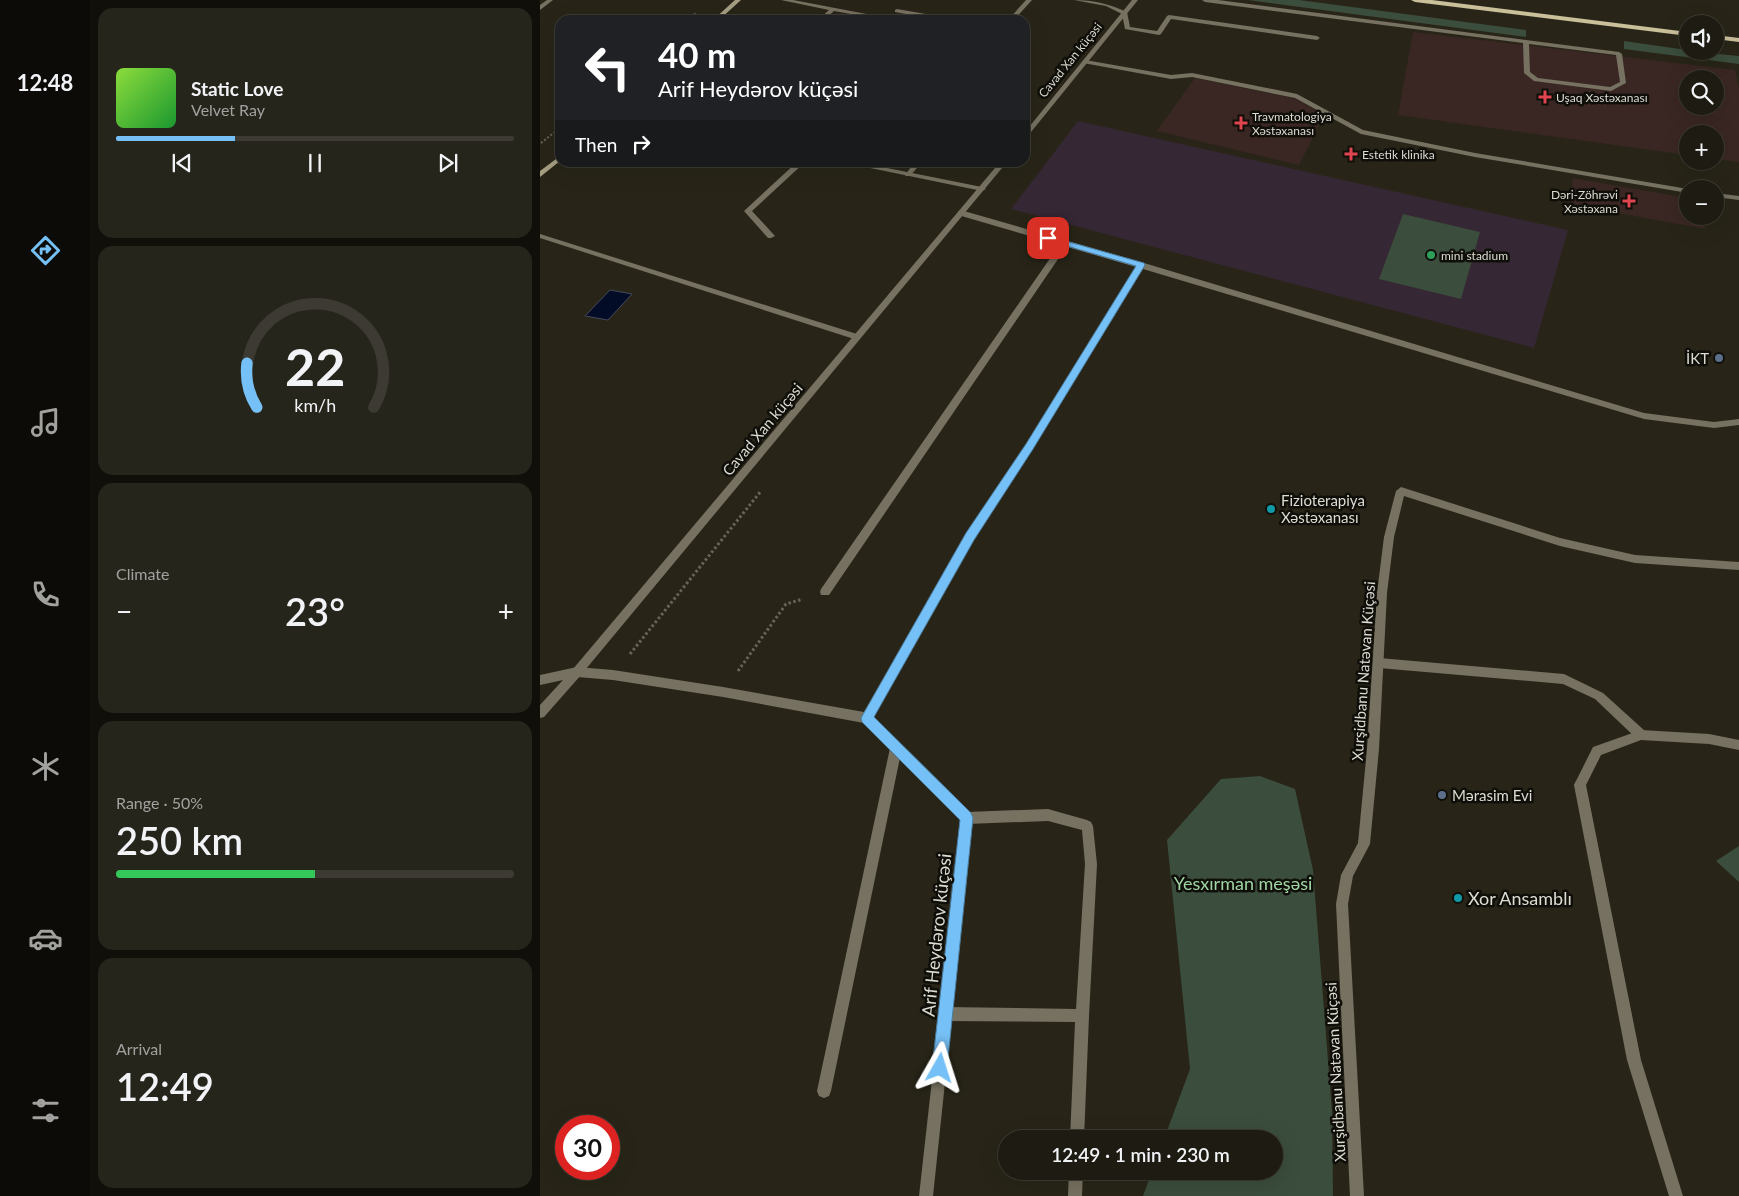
<!DOCTYPE html>
<html lang="en">
<head>
<meta charset="utf-8">
<style>
	body { margin:0; font-family:Lato,sans-serif; background:#26251b; color:#f1f3f6; height:100vh; display:flex; flex-direction:column; font-size:19px; white-space:nowrap }
	* { box-sizing:border-box; margin:0 }
	p { font-size:16px; color:#a1a19f }
	.icon { flex:none; width:28px; height:28px; fill:none; stroke:currentColor; stroke-width:2; stroke-linecap:round; stroke-linejoin:round }
	.map { position:relative; flex:1; overflow:hidden }
	.sheet { display:flex; flex-direction:column; gap:8px; padding:8px; background:#100f0a; width:450px }
	.sheet>* { flex:none }
	.top-card { position:absolute; left:15px; top:15px; width:475px; height:152px; border-radius:15px; box-shadow:0 5px 20px #0002,0 0 0 1px #3c3a32; background:#202124; color:#fff; overflow:hidden }
	.fabs { position:absolute; left:1139px; top:15px; display:grid; gap:10px }
	.fabs a { display:grid; place-items:center; width:45px; height:45px; border-radius:50%; background:#1e1c12; box-shadow:0 5px 20px #0002,0 0 0 1px #3c3a32; font-size:25px }
	.speed { position:absolute; left:15px; top:1115px; display:flex; gap:10px; font-size:25px; font-weight:700; text-align:center }
	.speed>* { display:grid; place-content:center; width:65px; height:65px; border-radius:50%; background:#1e1c12; box-shadow:0 5px 20px #0002,0 0 0 1px #3c3a32; line-height:1 }
	.speed .limit { border:8px solid #d22; background:#fff; color:#111 }
	.pin { position:absolute; display:grid; place-items:center; width:42px; height:42px; color:#fff; margin:-21px; border-radius:10px; box-shadow:0 2px 8px #0006 }
	.me { position:absolute; width:55px; margin:-28px; rotate:6deg; stroke-linejoin:round; filter:drop-shadow(0 0 4px #0008) }
	.turn { display:flex; align-items:center; gap:18px; height:105px; padding:0 20px; font-size:22px }
	.turn .icon { width:65px; height:65px; stroke-width:2.5 }
	.turn b { display:block; font-size:35px; line-height:42px }
	.then { display:flex; align-items:center; height:48px; padding:0 20px; background:#0003; gap:10px; font-size:19px }
	.big { font-size:38px; font-weight:600; line-height:1.1 }
	.sheet .widget { flex:1; display:flex; flex-direction:column; justify-content:center; gap:8px; min-width:0; padding:0 18px; border-radius:15px; background:#26251b }
	.sheet .dial { align-items:center; gap:0 }
	.dial svg { height:130px; overflow:visible; fill:none; stroke:#3c3a32; stroke-width:7; stroke-linecap:round; text-anchor:middle }
	.dial text { fill:#f1f3f6; stroke:none }
	.song { display:flex; align-items:center; gap:15px }
	.cover { width:60px; height:60px; border-radius:8px; background:linear-gradient(135deg,hsl(90 70% 55%),hsl(130 70% 35%)) }
	.played { height:5px; border-radius:2px; background:linear-gradient(90deg,#75c0f6 30%,#3c3a32 30%) }
	.keys { display:flex; justify-content:space-around; direction:ltr }
	.heat { display:flex; justify-content:space-between; align-items:center; font-size:28px; direction:ltr }
	.charge { height:8px; border-radius:4px; background:linear-gradient(90deg,#34c759 50%,#3c3a32 0) }
	.trip { position:absolute; left:458px; top:1130px; width:285px; height:50px; border-radius:25px; background:#1e1c12; box-shadow:0 5px 20px #0002,0 0 0 1px #3c3a32; font-weight:600; line-height:50px; text-align:center }
	main { display:flex; flex:1; min-height:0 }
	.dock { display:flex; flex-direction:column; width:90px; justify-content:space-around; align-items:center; background:#0c0b07; color:#a1a19f }
	.dock .icon { width:35px; height:35px }
	.dock .current { color:#75c0f6 }
	.dock b { font-size:22px; color:#f1f3f6 }
	.map>svg:first-child { display:block }
	.education { fill:#352733 }
	.medical { fill:#3a2723; fill-rule:evenodd }
	.green { fill:#3b4d3c }
	.water { fill:#030c27; stroke:#444a5b }
	.lines { fill:none; stroke-linecap:round; stroke-linejoin:round }
	.path-far1 { stroke:#676459; stroke-width:2; stroke-dasharray:2 2; stroke-linecap:butt }
	.path { stroke:#676459; stroke-width:3; stroke-dasharray:2.5 2.5; stroke-linecap:butt }
	.service { fill:#767160; fill-rule:evenodd }
	.minor { fill:#767160; fill-rule:evenodd }
	.tertiary { fill:#767160; fill-rule:evenodd }
	.secondary { fill:#a59d81; fill-rule:evenodd }
	.primary { fill:#c9bf9b; fill-rule:evenodd }
	.route { fill:#75c0f6; stroke:#4c7da0 }
	.health-dot { fill:#e0444e; stroke:#0f0e09; stroke-width:2 }
	.leisure-dot { fill:#2e9e5b; stroke:#0f0e09; stroke-width:2 }
	.service-dot { fill:#5c6f8a; stroke:#0f0e09; stroke-width:2 }
	.culture-dot { fill:#0f9aa8; stroke:#0f0e09; stroke-width:2 }
	.labels { text-anchor:middle; dominant-baseline:central; stroke-width:5; stroke-linejoin:round; paint-order:stroke }
	.far-street-label { font-size:12px; fill:#dddcd3; stroke:#0f0e09 }
	.far-poi-label { font-size:12px; fill:#dddcd3; stroke:#0f0e09; text-anchor:start }
	.poi-label { font-size:15px; fill:#dddcd3; stroke:#0f0e09; text-anchor:start }
	.street-label { font-size:15px; fill:#dddcd3; stroke:#0f0e09 }
	.near-park-label { font-size:18px; fill:#9fd5a3; stroke:#0f0e09 }
	.near-poi-label { font-size:18px; fill:#dddcd3; stroke:#0f0e09; text-anchor:start }
	.near-street-label { font-size:18px; fill:#dddcd3; stroke:#0f0e09 }
</style>
</head>
<body>
<main>
<nav class="dock">
<b>12:48</b>
<svg class="icon current" aria-label="directions" viewBox="0 0 24 24"><path d="M12 3l9 9-9 9-9-9zM9 14v-3h6M13 9l2 2-2 2"/></svg>
<svg class="icon" aria-label="music" viewBox="0 0 24 24"><path d="M9 18V5l10-2v13"/><circle cx="6" cy="18" r="3"/><circle cx="16" cy="16" r="3"/></svg>
<svg class="icon" aria-label="phone" viewBox="0 0 24 24"><path d="M5 4h4l2 5-3 2q2 4 5 5l2-3 5 2v4C11 20 4 13 5 4z"/></svg>
<svg class="icon" aria-label="climate" viewBox="0 0 24 24"><path d="M12 3v18M4 7l16 10M4 17L20 7"/></svg>
<svg class="icon" aria-label="car" viewBox="0 0 24 24"><path d="M5 17H2v-5l4-1 3-4h7l3 4 3 1v5h-3M9 17h6M6 11h13"/><circle cx="7" cy="17" r="2"/><circle cx="17" cy="17" r="2"/></svg>
<svg class="icon" aria-label="filters" viewBox="0 0 24 24"><path d="M4 7h16M4 17h16"/><circle cx="9" cy="7" r="2"/><circle cx="15" cy="17" r="2"/></svg>
</nav>
<section class="sheet">
<div class="widget">
<div class="song"><i class="cover"></i><div><b>Static Love</b><p>Velvet Ray</p></div></div>
<div class="played"></div>
<div class="keys"><svg class="icon" aria-label="previous" viewBox="0 0 24 24"><path d="M18 5L8 12l10 7zM5 5v14"/></svg><svg class="icon" aria-label="pause" viewBox="0 0 24 24"><path d="M8 5v14M16 5v14"/></svg><svg class="icon" aria-label="next" viewBox="0 0 24 24"><path d="M6 5l10 7-10 7zM19 5v14"/></svg></div>
</div>
<div class="widget dial"><svg viewBox="0 0 100 80">
<path d="M14 69A42 42 0 1 1 86 69"/>
<path d="M14 69A42 42 0 0 1 8 42" stroke="#75c0f6"/>
<text x="50" y="56" font-size="32" font-weight="700">22</text>
<text x="50" y="72" font-size="11">km/h</text>
</svg></div>
<div class="widget"><p>Climate</p>
<div class="heat"><a>−</a><b class="big">23°</b><a>+</a></div>
</div>
<div class="widget"><p>Range · 50%</p><b class="big">250 km</b><div class="charge"></div></div>
<div class="widget"><p>Arrival</p><b class="big">12:49</b></div>
</section>
<div class="map">
<svg width="1199" height="1196" viewBox="0 0 1199 1196">
	<rect width="100%" height="100%" fill="#282518"/>
	<path class="education" d="M 538,121 L 1028,230 L 994,348 L 471,209 Z"/>
	<path class="medical" d="M 873,32 L 1195,70 L 1199,88 L 1199,162 L 1175,159 L 1175,134 L 1148,134 L 1147,155 L 858,115 ZM 1148,79 L 1175,79 L 1175,106 L 1148,106 Z
		M 655,78 L 756,99 L 784,115 L 759,165 L 617,131 Z
		M 1033,178 L 1147,198 L 1148,216 L 1165,216 L 1165,229 L 1030,204 Z"/>
	<path class="green" d="M 708,0 L 759,0 L 986,30 L 986,37 Z
		M 1084,41 L 1147,50 L 1148,51 L 1199,56 L 1199,64 L 1084,49 Z
		M 863,214 L 940,232 L 921,299 L 839,279 Z
		M 720,776 L 755,789 L 773,870 L 792,1111 L 793,1196 L 603,1196 L 612,1171 L 734,1171 L 734,1139 L 624,1139 L 650,1069 L 627,840 L 681,779 Z
		M 1199,846 L 1199,882 L 1176,861 Z"/>
	<path class="water" d="M 70,290 L 92,294 L 68,320 L 45,316 Z"/>
	<g class="lines">
		<path class="path-far1" d="M 148,20 L 156,13
			M 1,143 L 20,128"/>
		<path class="path" d="M 90,654 L 221,491
			M 198,671 L 246,604 L 263,599"/>
		<path class="service" d="M 7,0 L 13,0 L 0,10 L 0,5 Z
			M 241,0 L 253,0 L 358,20 L 345,20 L 294,11 L 284,20 L 278,20 L 289,10 Z
			M 486,0 L 492,0 L 474,20 L 468,20 Z
			M 534,0 C 554,0 569,4 587,12 L 590,27 L 617,31 L 627,16 L 629,15 L 777,36 L 780,38 L 777,40 L 631,19 L 621,34 L 619,35 L 585,29 L 582,14 L 566,6 Z
			M 662,0 L 678,0 L 1079,52 L 1082,54 L 1086,83 L 1071,91 L 994,81 L 984,73 L 983,43 L 665,2 ZM 989,44 L 1076,55 L 1080,82 L 1070,87 L 998,78 L 990,72 Z
			M 357,9 L 409,18 L 412,20 L 399,20 L 355,12 L 355,10 Z
			M 545,60 L 631,75 L 652,73 L 757,94 L 823,130 L 935,153 L 1148,189 L 1148,193 L 935,157 L 821,134 L 755,98 L 652,77 L 631,79 L 543,63 L 543,61 Z
			M 257,162 L 265,162 L 212,211 L 235,236 L 231,238 L 228,238 L 204,211 Z
			M 375,162 L 382,162 L 370,176 L 366,176 L 365,175 Z
			M 1175,193 L 1199,196 L 1199,200 L 1175,197 Z
			M 522,241 L 525,241 L 529,243 L 289,595 L 281,595 L 280,592 L 281,589 Z
			M 839,658 L 1024,674 L 1063,693 L 1105,731 L 1107,735 L 1105,739 L 1101,740 L 1097,739 L 1055,699 L 1023,684 L 839,668 L 835,666 L 834,663 L 835,660 Z
			M 356,743 L 360,744 L 362,748 L 291,1091 L 289,1096 L 284,1098 L 279,1096 L 277,1091 L 350,748 L 352,744 Z
			M 1040,779 L 1044,781 L 1046,785 L 1101,1060 L 1143,1196 L 1129,1196 L 1087,1060 L 1034,785 L 1036,781 Z
			M 508,809 L 547,820 L 551,822 L 553,826 L 557,864 L 549,1016 L 544,1139 L 530,1139 L 535,1022 L 406,1021 L 401,1019 L 399,1014 L 401,1009 L 406,1007 L 536,1009 L 545,864 L 542,830 L 508,821 L 427,824 L 423,822 L 421,818 L 423,814 L 427,812 Z
			M 529,1171 L 543,1171 L 542,1196 L 528,1196 Z"/>
		<path class="minor" d="M 301,162 L 317,162 L 442,187 L 446,189 L 442,191 Z
			M 418,211 L 424,211 L 604,263 L 1104,413 L 1174,422 L 1199,419 L 1199,425 L 1174,428 L 1104,419 L 603,269 L 493,449 L 433,539 L 333,717 L 431,814 L 433,818 L 393,1196 L 379,1196 L 421,820 L 324,723 L 183,697 L 73,680 L 37,677 L 0,685 L 0,675 L 37,667 L 73,670 L 183,687 L 324,712 L 427,533 L 487,445 L 596,267 L 418,215 Z
			M 0,234 L 320,335 L 321,337 L 317,340 L 314,339 L 0,238 Z
			M 861,487 L 1020,538 L 1095,555 L 1199,562 L 1199,570 L 1095,563 L 1020,546 L 864,496 L 854,537 L 847,593 L 839,749 L 830,844 L 813,876 L 808,904 L 824,1196 L 810,1196 L 796,904 L 801,875 L 818,843 L 827,749 L 837,593 L 844,537 L 856,491 Z
			M 1101,730 L 1169,734 L 1199,740 L 1199,750 L 1169,744 L 1101,740 L 1061,755 L 1044,789 L 1040,791 L 1036,789 L 1034,785 L 1053,747 Z"/>
		<path class="tertiary" d="M 592,0 L 598,0 L 487,137 L 485,138 L 485,132 Z
			M 460,162 L 467,162 L 41,675 L 4,717 L 0,718 L 0,705 L 33,669 Z"/>
		<path class="secondary" d="M 195,0 L 201,0 L 179,20 L 173,20 Z
			M 20,156 L 20,161 L 0,177 L 0,171 Z"/>
		<path class="primary" d="M 871,0 L 892,0 L 1148,32 L 1148,36 L 875,2 Z
			M 1175,35 L 1199,38 L 1199,42 L 1175,39 Z"/>
	</g>
	<path class="route" d="M 508,236 L 604,263 L 605,265 L 493,449 L 434,540 L 334,717 L 431,813 L 433,818 L 407,1068 L 405,1074 L 400,1076 L 394,1074 L 392,1068 L 420,820 L 322,722 L 321,718 L 426,533 L 486,444 L 596,266 L 506,240 L 506,237 Z"/>
	<g class="health-dot">
		<path d="M1002.5 89.5h5v5h5v5h-5v5h-5v-5h-5v-5h5z"/>
		<path d="M698.5 115.5h5v5h5v5h-5v5h-5v-5h-5v-5h5z"/>
		<path d="M808.5 146.5h5v5h5v5h-5v5h-5v-5h-5v-5h5z"/>
		<path d="M1086.5 193.5h5v5h5v5h-5v5h-5v-5h-5v-5h5z"/>
	</g>
	<circle class="leisure-dot" cx="891" cy="255" r="5"/>
	<g class="service-dot">
		<circle cx="1179" cy="358" r="5"/>
		<circle cx="902" cy="795" r="5"/>
	</g>
	<g class="culture-dot">
		<circle cx="731" cy="509" r="5"/>
		<circle cx="918" cy="898" r="5"/>
	</g>
	<g class="labels">
		<g class="far-street-label">
			<text transform="translate(530 60) rotate(-51)">Cavad Xan küçəsi</text>
		</g>
		<g class="far-poi-label">
			<text x="1016" y="97">Uşaq Xəstəxanası</text>
			<text x="712" y="116">Travmatologiya<tspan x="712" dy="14">Xəstəxanası</tspan></text>
			<text x="822" y="154">Estetik klinika</text>
			<text x="1078" y="194" text-anchor="end">Dəri-Zöhrəvi<tspan x="1078" dy="14">Xəstəxana</tspan></text>
			<text x="901" y="255">mini stadium</text>
		</g>
		<g class="poi-label">
			<text x="1169" y="358" text-anchor="end">İKT</text>
			<text x="741" y="500">Fizioterapiya<tspan x="741" dy="17">Xəstəxanası</tspan></text>
			<text x="912" y="795">Mərasim Evi</text>
		</g>
		<g class="street-label">
			<text transform="translate(222 429) rotate(-50)">Cavad Xan küçəsi</text>
			<text transform="translate(823 671) rotate(-86)">Xurşidbanu Natəvan Küçəsi</text>
			<text transform="translate(795 1072) rotate(-93)">Xurşidbanu Natəvan Küçəsi</text>
		</g>
		<g class="near-park-label">
			<text x="703" y="883">Yesxırman meşəsi</text>
		</g>
		<g class="near-poi-label">
			<text x="928" y="898">Xor Ansamblı</text>
		</g>
		<g class="near-street-label">
			<text transform="translate(396 935) rotate(-84)">Arif Heydərov küçəsi</text>
		</g>
	</g>
</svg>
<div class="fabs">
<a><svg class="icon" aria-label="sound" viewBox="0 0 24 24"><path d="M4 9h4l5-4v14l-5-4H4zM17 9q2 3 0 6"/></svg></a>
<a><svg class="icon" aria-label="search" viewBox="0 0 24 24"><circle cx="10" cy="10" r="6"/><path d="M15 15l6 6"/></svg></a>
<a>+</a>
<a>−</a>
</div>
<div class="speed"><div class="limit">30</div></div>
<div class="pin" style="left:508px;top:238px;background:#d93025"><svg class="icon" aria-label="arrive" viewBox="0 0 24 24"><path d="M6 21V4h12l-3 4 3 4H6"/></svg></div>
<svg class="me" style="left:400px;top:1068px" viewBox="-20 -20 40 40"><path d="M0-17L14 15 0 8-14 15z" fill="#75c0f6" stroke="#fff" stroke-width="4"/></svg>
<div class="trip">12:49 · 1 min · 230 m</div>
<div class="top-card">
<div class="turn"><svg class="icon" aria-label="left" viewBox="0 0 24 24"><path d="M17 20v-9H6M10 6l-5 5 5 5"/></svg><div><b>40 m</b>Arif Heydərov küçəsi</div></div>
<div class="then">Then<svg class="icon" aria-label="right" viewBox="0 0 24 24"><path d="M7 20v-9h11M14 6l5 5-5 5"/></svg></div>
</div>
</div>
</main>
</body>
</html>
